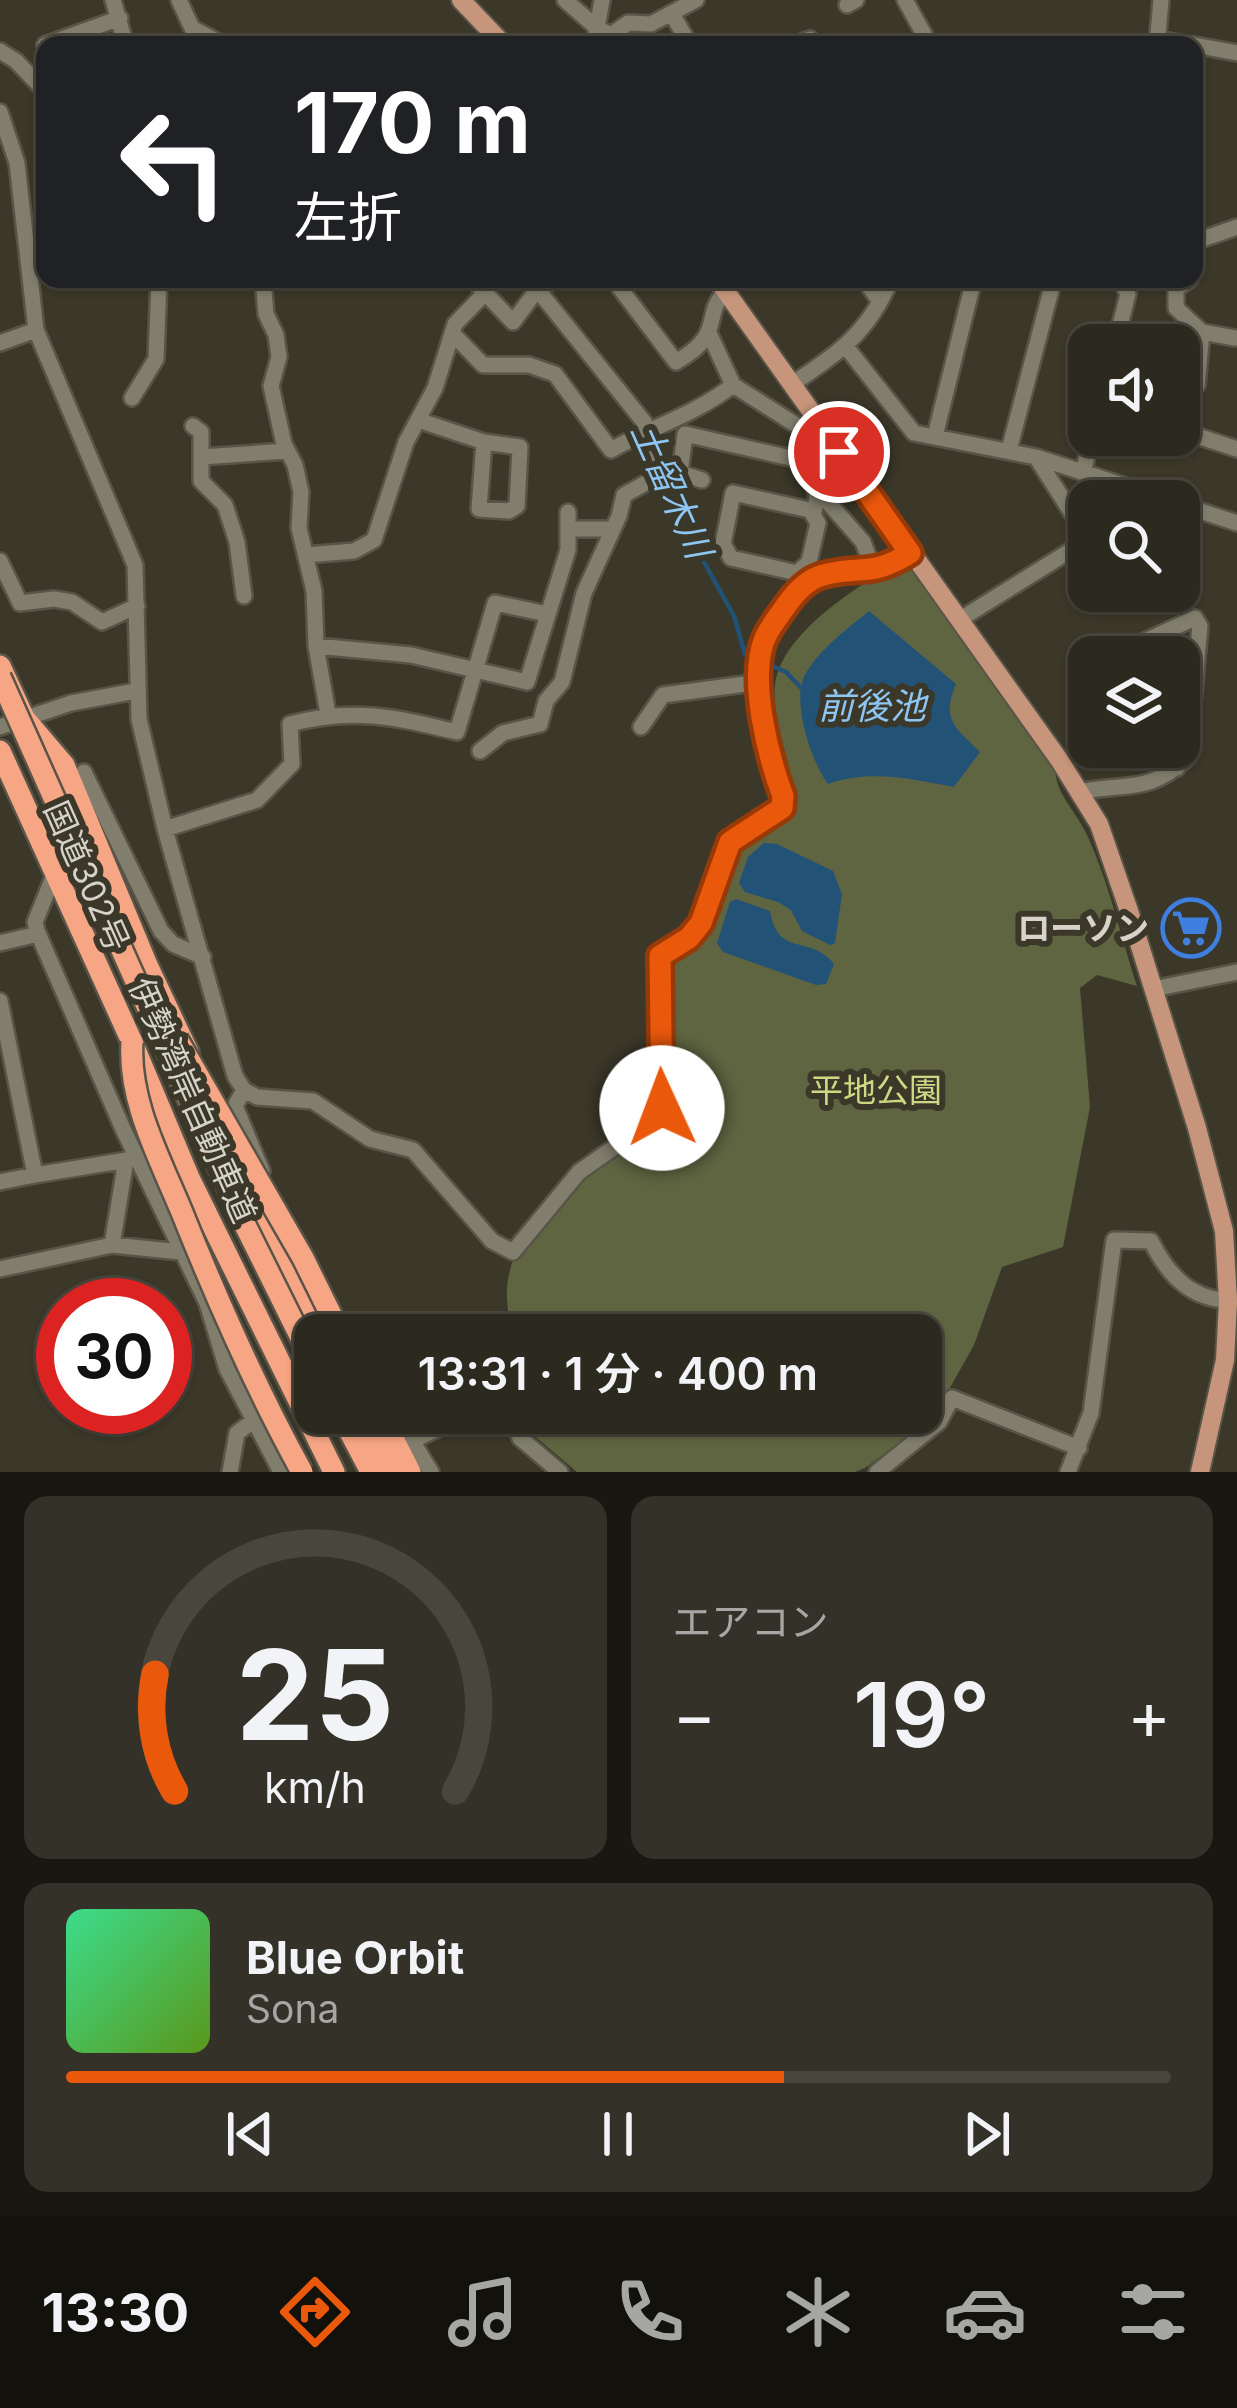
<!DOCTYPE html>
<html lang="ja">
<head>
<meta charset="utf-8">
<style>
	body { margin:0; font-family:Inter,"Noto Sans JP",sans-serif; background:#343228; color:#f1f3f6; height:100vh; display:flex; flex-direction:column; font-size:45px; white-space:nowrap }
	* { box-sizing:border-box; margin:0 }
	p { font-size:39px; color:#a6a7a4 }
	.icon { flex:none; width:66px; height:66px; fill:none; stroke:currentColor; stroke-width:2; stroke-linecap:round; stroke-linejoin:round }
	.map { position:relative; height:1472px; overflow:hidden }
	.panel { display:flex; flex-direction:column; gap:24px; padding:24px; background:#181711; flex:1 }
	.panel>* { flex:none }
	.hud { position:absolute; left:36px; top:36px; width:1167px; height:252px; border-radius:24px; box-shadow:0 3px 9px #0004,0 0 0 3px #48463d; background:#202124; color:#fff; overflow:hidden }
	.fabs { position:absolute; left:1068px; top:324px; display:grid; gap:24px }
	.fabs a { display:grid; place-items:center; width:132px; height:132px; border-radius:24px; background:#2c2a1f; box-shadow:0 3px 9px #0004,0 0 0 3px #48463d; font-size:60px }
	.speed { position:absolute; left:36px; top:1278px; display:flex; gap:24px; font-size:60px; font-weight:700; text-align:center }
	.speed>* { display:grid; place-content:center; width:156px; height:156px; border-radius:50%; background:#2c2a1f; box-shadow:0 3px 9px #0004,0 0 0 3px #48463d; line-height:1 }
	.speed .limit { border:18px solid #d22; background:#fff; color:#111 }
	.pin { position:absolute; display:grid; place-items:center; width:102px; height:102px; color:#fff; margin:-51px; border:6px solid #fff; border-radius:50%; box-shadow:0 3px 12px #0007 }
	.me { position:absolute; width:132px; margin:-66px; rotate:358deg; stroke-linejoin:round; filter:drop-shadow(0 0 9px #0008) }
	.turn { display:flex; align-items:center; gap:42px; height:252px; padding:0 60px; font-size:54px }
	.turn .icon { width:156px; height:156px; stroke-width:2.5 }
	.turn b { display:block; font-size:84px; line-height:102px }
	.big { font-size:90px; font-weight:600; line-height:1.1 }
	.panel .card { flex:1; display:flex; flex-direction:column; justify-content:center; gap:18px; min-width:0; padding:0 42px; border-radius:24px; background:#343228 }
	.panel .dial { align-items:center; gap:0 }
	.dial svg { height:312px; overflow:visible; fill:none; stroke:#48463d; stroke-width:7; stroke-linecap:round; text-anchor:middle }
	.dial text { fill:#f1f3f6; stroke:none }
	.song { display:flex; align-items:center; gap:36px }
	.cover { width:144px; height:144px; border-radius:18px; background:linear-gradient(135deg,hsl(150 70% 55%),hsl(90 70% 35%)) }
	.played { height:12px; border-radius:6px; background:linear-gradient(90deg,#ea580c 65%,#48463d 65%) }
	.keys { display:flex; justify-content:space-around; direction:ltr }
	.heat { display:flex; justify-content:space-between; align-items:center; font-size:66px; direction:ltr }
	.panel .tiles { flex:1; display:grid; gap:24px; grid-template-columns:1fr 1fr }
	.card:last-child { grid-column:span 2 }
	.trip { position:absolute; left:294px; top:1314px; width:648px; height:120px; border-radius:24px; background:#2c2a1f; box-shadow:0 3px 9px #0004,0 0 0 3px #48463d; font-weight:600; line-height:120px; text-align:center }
	.dock { display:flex; height:192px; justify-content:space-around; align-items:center; background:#12110c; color:#a6a7a4 }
	.dock .icon { width:84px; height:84px }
	.dock .active { color:#ea580c }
	.dock b { font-size:54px; color:#f1f3f6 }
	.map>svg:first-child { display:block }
	.green { fill:#5f6541 }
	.water { fill:#225276 }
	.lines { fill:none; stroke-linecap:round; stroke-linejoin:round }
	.stream { stroke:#225276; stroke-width:4.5 }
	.building { fill:#5f5316; stroke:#94917f; stroke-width:3 }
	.minor-casing { stroke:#585548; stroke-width:20 }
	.major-casing { stroke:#585548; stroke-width:22 }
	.highway-casing { stroke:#585548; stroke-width:26 }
	.minor { stroke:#817e6d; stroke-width:15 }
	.major { stroke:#c7957b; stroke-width:18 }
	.highway { stroke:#f6a585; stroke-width:21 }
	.highway-bridge-casing { stroke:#585548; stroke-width:26; stroke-linecap:butt }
	.highway-bridge { stroke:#f6a585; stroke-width:21 }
	.route-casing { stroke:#983908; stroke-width:30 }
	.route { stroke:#ea580c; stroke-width:21 }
	.labels { text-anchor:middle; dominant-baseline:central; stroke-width:12; stroke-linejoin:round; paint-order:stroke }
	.street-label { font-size:33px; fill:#d5d3ca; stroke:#3b3829 }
	.poi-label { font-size:33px; font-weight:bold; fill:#d5d3ca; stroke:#3b3829; text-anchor:end }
	.park-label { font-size:33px; fill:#cbd984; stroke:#3b3829 }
	.water-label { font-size:36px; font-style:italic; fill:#8dc5f3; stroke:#3b3829 }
</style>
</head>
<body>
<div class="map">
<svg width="1237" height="1472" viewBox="0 0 1237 1472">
	<rect width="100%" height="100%" fill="#3b3829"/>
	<path class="green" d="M 906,557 L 1055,766 C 1055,794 1074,808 1086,833 C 1108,879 1121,937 1137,986 L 1097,975 L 1080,988 L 1090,1107 L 1063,1247 L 1002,1267 L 974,1345 L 933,1418 L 865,1468 L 855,1472 L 577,1472 L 531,1433 L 524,1413 L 921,1413 L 921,1335 L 511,1335 C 510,1320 506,1304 507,1289 C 510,1218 613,1141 661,1096 L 659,989 L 670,954 L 698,920 L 728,850 L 796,796 C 790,766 771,713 775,685 C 782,630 863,584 906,557 Z"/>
	<path class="water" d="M 869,611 L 956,684 C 941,720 955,727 980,752 L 954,787 C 911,779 870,769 828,784 C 811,761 790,699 806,673 C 821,648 847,629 869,611 Z
		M 764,843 L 777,844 L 833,871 L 842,894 L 835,943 L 830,945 L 802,931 L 791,910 L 778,902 L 745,892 L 739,883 L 748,857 Z
		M 736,899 L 770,911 C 778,959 810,933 834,964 L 826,984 L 816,985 L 723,952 L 717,943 L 730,902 Z"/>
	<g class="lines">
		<path class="stream" d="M 667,468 L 674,508 L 734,616 L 745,654 L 786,672 L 805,692"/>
	</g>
	<path class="building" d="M 1200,906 L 1209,936 L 1181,945 L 1173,920 L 1175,914 Z"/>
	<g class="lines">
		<g class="minor-casing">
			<path id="minor" d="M 113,0 L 126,45
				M 179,0 L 192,28 L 224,45
				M 565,0 L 597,28 L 611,35 L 628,23 L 651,24 L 696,0
				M 905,0 L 930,45
				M 847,5 L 856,0
				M 672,14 L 690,45
				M 1157,39 L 1192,45
				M 45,45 L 120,18
				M 594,45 L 602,0
				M 793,45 L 810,39 L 817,45
				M 1157,45 L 1161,0
				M 1194,45 L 1237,53
				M 0,51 L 16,61 L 45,91
				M 0,112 L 17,163 L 36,330 L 135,565 L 139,719 L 165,829 L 235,1076 L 244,1090 L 235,1106 L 262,1171
				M 1194,222 L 1200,240
				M 1194,248 L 1200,240 L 1237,227
				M 263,279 L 266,314 L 276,335 L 279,357 L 271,386 L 284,444 L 295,465 L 301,492 L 299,528 L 314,591 L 316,646 L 328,714
				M 472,279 L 513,322 L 537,290 L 556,279
				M 613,279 L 676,362 C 687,355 699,348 706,336 C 715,321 710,305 726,292
				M 864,279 L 880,302
				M 1190,279 L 1176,289 L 1176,308 L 1202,332 L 1235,338
				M 452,333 L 483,365 L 529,365 L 555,374 L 611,450 C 652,427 696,414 733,385
				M 709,333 L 733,385 L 809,433 C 814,451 810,460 812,475 C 816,495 820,492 813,515 L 818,523 L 809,562 L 797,573 L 731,558 L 723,544 L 733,493 L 814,511
				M 0,343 L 36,330
				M 1115,345 L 1128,294 L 1120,279
				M 847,348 L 914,433 L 1036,457 L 1171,501
				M 792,384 C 838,354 869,332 891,279
				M 1197,385 L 1202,332
				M 132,398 L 156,359 L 159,279
				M 418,420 L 484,442 L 520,447 L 517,506 L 509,511 L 479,509 L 484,442
				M 193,426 L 201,432 L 201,481 L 225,505 L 237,542 L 244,596
				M 1179,430 L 1237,449
				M 935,436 L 974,279
				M 1009,450 L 1054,279
				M 201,457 L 287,451
				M 1036,457 L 1089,540
				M 1083,473 L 1092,435
				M 702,480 L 680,473 L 685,434 L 813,463
				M 820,493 L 863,542 L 874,571
				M 1179,504 L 1237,523
				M 568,529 L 613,529
				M 306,555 L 354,551 L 374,540 L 406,442 L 435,388 L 455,324 L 485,293
				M 0,561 L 20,603 L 54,599 L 72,602 L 102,622 L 137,606
				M 959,620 L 1089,539
				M 316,646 L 411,655 L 527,682 L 568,550 L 568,512
				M 0,727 L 71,703 L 136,691
				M 641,727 L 663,695 L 760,682
				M 1167,747 L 1177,768
				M 480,751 L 503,733 L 540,724 L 546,701 L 562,682 L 584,593 L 619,516 L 624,495 L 662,474 L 654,441 L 644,422 L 529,279
				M 84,772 L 161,931 L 173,944 L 203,957
				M 1079,792 C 1125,782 1149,795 1188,757 L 1200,626 L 1195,618 L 1123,651 L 1126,657
				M 165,829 L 257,800 L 292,764 L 290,724 C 353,707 395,717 457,732 L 495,603 L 547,614
				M 52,880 L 35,922 L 37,931 L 123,1129 L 207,1303 L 227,1369 L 281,1472
				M 0,943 L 38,934
				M 1153,989 L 1237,972
				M 0,1001 L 35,1175 L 0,1182
				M 244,1090 L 257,1097 L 313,1101 L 370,1139 L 413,1150 L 492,1241 L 513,1252 L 579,1172 L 659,1116 L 660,956 L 689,938 L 701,923 L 730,842 L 782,808 L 783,796 C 766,752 751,694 762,647 C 766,632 777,619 785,607 C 794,594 805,581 820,576 C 857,563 869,579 910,553
				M 35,1175 L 133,1159
				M 112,1245 L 181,1252
				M 0,1269 L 112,1245 L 126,1160
				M 395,1413 L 431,1472
				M 511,1413 L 520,1438 L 560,1472
				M 412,1441 L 470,1413
				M 230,1472 L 237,1433 L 253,1421
				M 877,1472 L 939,1422 L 952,1398 L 1079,1448
				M 1068,1472 L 1091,1413 L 1114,1240 L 1151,1241 C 1169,1277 1194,1303 1237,1300"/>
		</g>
		<g class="major-casing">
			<path id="major" d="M 461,0 L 504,45
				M 717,279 L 1060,761 L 1099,824 L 1129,911 L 1197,1128 L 1224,1231 L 1228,1301 L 1225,1360 L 1200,1472"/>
		</g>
		<g class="highway-casing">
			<path id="highway" d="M 0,666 L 24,718 L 64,765 L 147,965 L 188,1052
				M 0,751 L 132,1042 L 190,1180 L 334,1472
				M 236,1157 L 318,1335
				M 340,1413 L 371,1472
				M 359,1413 L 393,1472
				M 380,1413 L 410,1472"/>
		</g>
		<use href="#minor" class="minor"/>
		<use href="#major" class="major"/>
		<use href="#highway" class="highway"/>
		<g class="highway-bridge-casing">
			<path id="highway-bridge" d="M 0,677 L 243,1221 L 315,1366
				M 177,1039 L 303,1258 L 341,1335
				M 132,1042 C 128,1100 159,1157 181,1210 C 217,1300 255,1387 302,1472"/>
		</g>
		<use href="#highway-bridge" class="highway-bridge"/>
	</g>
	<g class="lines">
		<g class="route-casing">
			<path id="route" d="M 662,1108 L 660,956 L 689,938 L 701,923 L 730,842 L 782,808 L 783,796 C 768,756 748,678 765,638 C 770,627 778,617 785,607 C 794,594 805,581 820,576 C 857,564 869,579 910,553 L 839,452"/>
		</g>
		<use href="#route" class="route"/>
	</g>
	<defs>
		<g id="supermarket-ring" transform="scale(3)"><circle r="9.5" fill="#3b3829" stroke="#3f7fe0" stroke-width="1.5"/><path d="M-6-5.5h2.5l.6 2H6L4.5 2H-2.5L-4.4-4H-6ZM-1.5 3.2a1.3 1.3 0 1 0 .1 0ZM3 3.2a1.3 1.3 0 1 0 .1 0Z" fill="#3f7fe0"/></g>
	</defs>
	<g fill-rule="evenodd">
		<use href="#supermarket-ring" x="1191" y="928"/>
	</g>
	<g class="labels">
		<g class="street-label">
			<text transform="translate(87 876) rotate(66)">国道302号</text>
			<text transform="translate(193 1100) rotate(66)">伊勢湾岸自動車道</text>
		</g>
		<g class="poi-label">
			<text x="1149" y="928">ローソン</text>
		</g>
		<g class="park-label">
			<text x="876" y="1090">平地公園</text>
		</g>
		<g class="water-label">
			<text transform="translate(672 490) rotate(66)">土留木川</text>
			<text x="872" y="706">前後池</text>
		</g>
	</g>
</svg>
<div class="fabs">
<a><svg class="icon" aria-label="sound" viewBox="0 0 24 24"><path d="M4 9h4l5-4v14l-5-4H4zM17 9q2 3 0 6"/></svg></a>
<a><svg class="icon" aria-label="search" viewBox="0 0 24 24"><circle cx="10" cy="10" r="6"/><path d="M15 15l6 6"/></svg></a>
<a><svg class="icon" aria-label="layers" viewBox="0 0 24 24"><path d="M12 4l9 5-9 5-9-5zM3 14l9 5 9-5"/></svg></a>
</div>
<div class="speed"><div class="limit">30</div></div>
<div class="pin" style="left:839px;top:452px;background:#d93025"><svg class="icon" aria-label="arrive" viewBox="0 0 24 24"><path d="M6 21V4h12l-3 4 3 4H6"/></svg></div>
<svg class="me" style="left:662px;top:1108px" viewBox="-20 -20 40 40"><circle r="19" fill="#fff"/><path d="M0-13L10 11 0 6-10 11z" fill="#ea580c"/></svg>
<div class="trip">13:31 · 1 分 · 400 m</div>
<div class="hud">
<div class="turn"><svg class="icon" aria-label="left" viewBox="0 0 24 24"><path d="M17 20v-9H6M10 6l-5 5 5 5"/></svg><div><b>170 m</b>左折</div></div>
</div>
</div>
<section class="panel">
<div class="tiles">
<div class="card dial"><svg viewBox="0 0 100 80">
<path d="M14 69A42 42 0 1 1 86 69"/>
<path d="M14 69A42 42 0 0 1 9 39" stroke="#ea580c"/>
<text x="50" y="56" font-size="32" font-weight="700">25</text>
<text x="50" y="72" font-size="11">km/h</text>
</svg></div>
<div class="card"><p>エアコン</p>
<div class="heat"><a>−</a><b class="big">19°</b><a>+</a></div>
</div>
<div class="card">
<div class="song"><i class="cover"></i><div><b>Blue Orbit</b><p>Sona</p></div></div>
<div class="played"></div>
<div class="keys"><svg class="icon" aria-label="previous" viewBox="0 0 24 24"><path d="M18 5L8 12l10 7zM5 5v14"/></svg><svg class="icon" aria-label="pause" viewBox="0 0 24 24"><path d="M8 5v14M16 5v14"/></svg><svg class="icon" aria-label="next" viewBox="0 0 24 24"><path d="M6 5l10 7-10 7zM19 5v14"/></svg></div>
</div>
</div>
</section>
<nav class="dock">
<b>13:30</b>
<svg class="icon active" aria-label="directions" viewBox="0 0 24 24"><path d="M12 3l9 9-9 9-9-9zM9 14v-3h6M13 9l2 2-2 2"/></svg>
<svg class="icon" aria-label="music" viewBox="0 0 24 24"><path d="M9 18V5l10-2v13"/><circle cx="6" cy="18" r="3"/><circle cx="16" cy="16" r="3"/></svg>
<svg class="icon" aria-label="phone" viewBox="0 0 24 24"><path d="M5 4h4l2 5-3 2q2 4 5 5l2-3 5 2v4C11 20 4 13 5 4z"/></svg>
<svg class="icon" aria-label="climate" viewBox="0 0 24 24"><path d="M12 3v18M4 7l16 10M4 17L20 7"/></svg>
<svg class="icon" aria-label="car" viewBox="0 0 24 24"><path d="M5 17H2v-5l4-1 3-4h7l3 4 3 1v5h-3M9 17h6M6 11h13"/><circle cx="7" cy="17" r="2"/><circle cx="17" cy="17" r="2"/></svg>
<svg class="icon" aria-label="filters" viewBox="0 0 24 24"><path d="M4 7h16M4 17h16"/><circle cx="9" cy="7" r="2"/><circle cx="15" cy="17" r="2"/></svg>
</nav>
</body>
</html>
